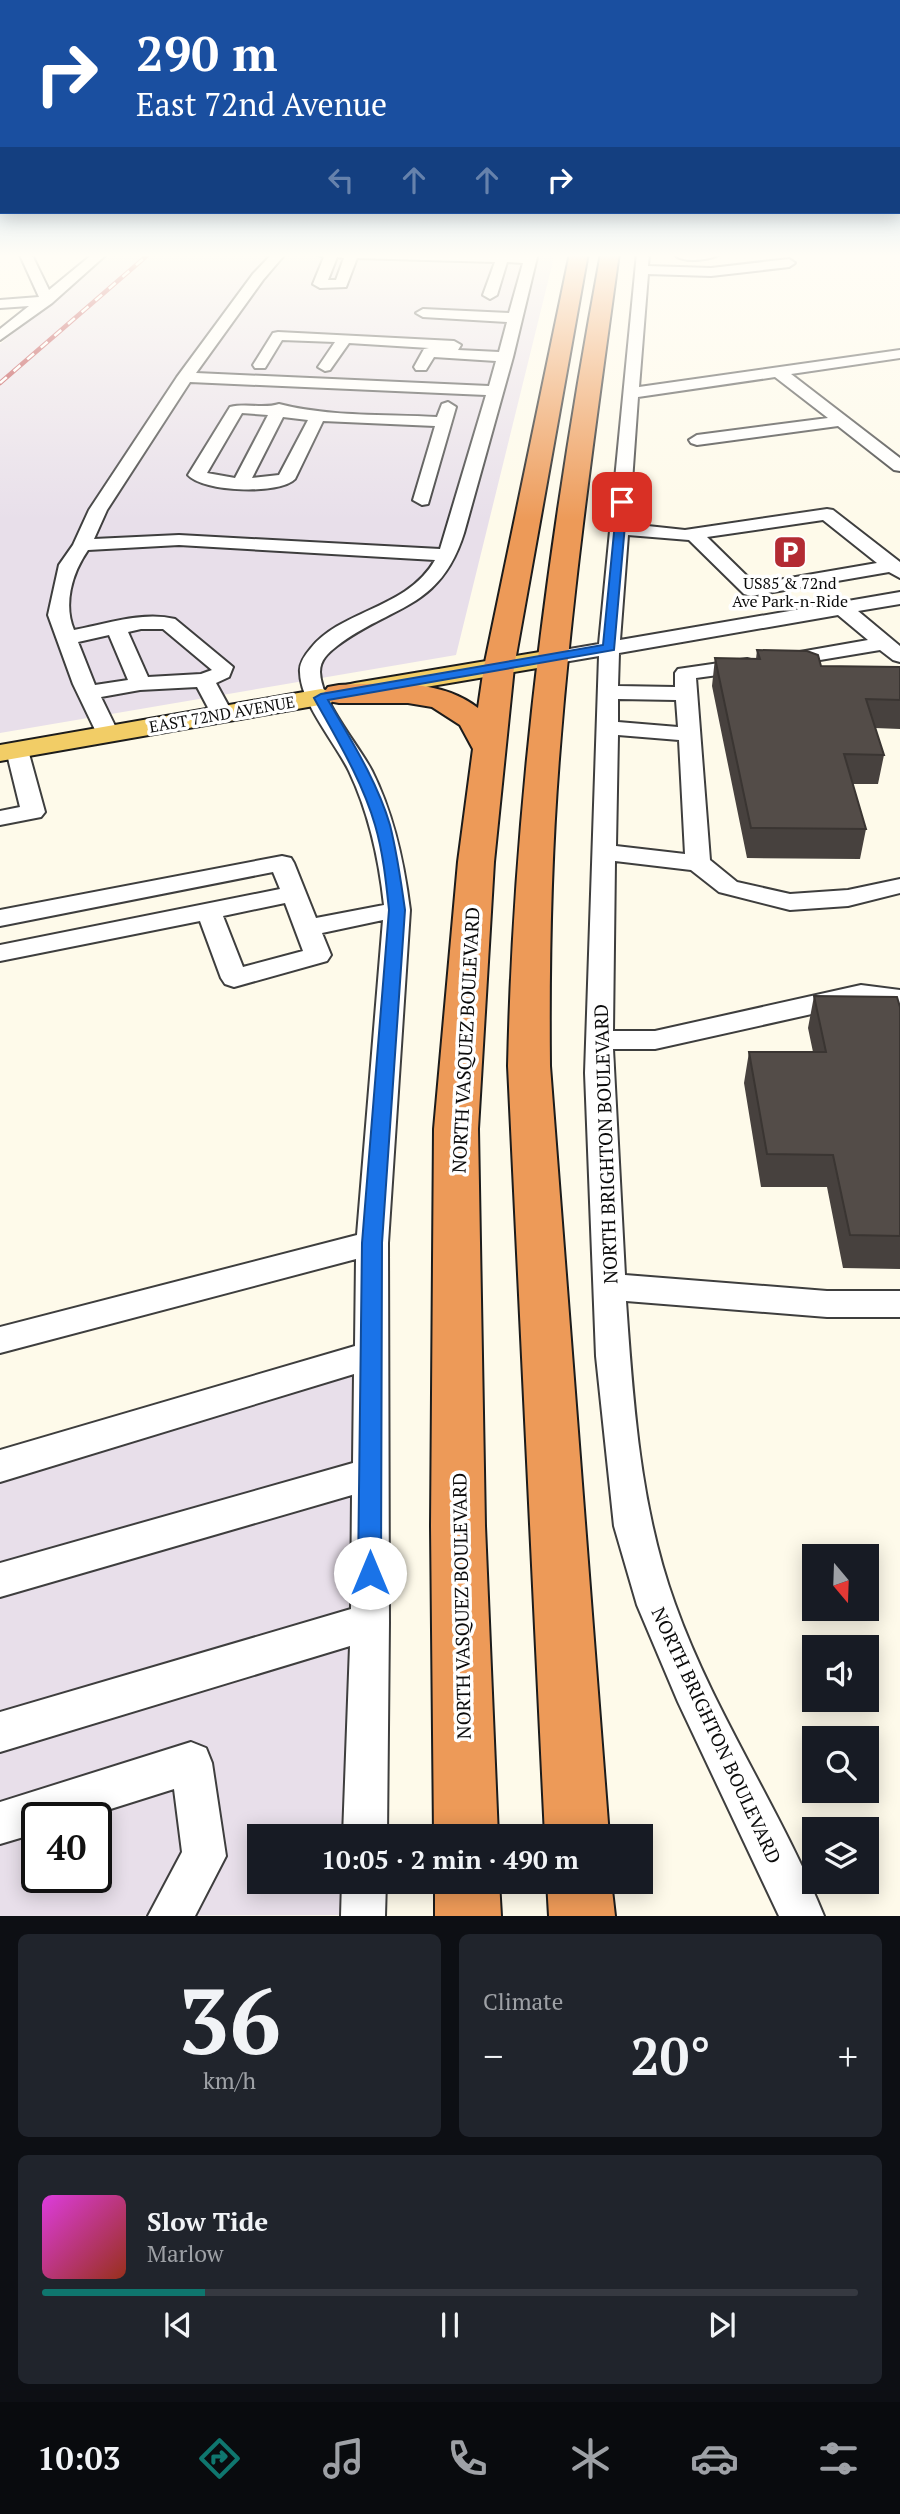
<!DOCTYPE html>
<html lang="en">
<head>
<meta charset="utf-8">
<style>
	body { margin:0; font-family:"PT Serif",serif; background:#20242c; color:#f1f3f6; height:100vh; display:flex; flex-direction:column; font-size:26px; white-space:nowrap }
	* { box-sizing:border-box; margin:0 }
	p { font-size:23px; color:#9ea1a6 }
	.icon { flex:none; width:38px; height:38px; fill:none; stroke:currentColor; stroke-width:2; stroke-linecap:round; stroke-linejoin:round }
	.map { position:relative; height:1916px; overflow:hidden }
	.side { display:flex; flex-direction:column; gap:18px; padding:18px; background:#0d0f14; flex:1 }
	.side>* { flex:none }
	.banner { position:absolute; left:0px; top:0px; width:901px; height:214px; box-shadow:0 4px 18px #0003; background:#1a4fa0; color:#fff; overflow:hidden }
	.needle { width:46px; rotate:161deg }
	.controls { position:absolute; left:802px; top:1544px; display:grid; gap:14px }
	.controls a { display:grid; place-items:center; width:77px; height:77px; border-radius:0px; background:#171b24; box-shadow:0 4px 18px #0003; font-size:35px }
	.speed { position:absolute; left:21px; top:1802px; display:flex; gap:14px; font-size:35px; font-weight:700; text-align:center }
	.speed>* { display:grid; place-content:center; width:91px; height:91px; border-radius:50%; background:#171b24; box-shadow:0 4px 18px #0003; line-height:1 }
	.speed .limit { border:4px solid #111; border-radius:10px; background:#fff; color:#111 }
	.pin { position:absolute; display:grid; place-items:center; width:60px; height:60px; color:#fff; margin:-30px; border-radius:14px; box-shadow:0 4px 10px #0006 }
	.me { position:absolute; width:77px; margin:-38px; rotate:0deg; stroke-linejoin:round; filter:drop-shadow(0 0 5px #0008) }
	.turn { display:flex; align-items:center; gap:24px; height:147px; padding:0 21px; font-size:32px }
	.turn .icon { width:91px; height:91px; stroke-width:2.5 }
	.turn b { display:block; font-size:49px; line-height:60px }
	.lanes { display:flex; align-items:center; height:66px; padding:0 21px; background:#0003; justify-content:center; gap:35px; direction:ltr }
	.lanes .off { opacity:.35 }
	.big { font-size:52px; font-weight:800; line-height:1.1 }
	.side .widget { flex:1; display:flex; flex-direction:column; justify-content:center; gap:10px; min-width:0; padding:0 24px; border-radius:10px; background:#20242c }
	.side .dial { align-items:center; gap:0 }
	.dial b { font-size:91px; line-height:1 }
	.song { display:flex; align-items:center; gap:21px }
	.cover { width:84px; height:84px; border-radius:10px; background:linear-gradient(135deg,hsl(300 70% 55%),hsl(10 70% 35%)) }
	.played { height:7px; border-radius:4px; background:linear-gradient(90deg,#0f766e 20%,#363941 20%) }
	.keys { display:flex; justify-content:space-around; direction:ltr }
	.heat { display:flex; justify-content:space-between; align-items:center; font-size:38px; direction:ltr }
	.side .tiles { flex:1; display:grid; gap:18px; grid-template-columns:1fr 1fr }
	.widget:last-child { grid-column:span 2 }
	.trip { position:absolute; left:247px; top:1824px; width:406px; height:70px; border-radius:0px; background:#171b24; box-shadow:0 4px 18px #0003; font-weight:800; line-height:70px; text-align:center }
	.dock { display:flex; height:112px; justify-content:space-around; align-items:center; background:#090b0e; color:#9ea1a6 }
	.dock .icon { width:49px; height:49px }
	.dock .current { color:#0f766e }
	.dock b { font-size:32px; color:#f1f3f6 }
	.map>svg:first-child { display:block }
	.industrial { fill:#e8dfea; fill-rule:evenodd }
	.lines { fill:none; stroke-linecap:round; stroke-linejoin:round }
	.minor-casing { stroke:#3e3e3e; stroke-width:4 }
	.major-casing { stroke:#1c1c1c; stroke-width:4 }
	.highway-casing { stroke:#1c1c1c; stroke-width:4 }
	.minor { fill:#fff; fill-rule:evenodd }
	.major { fill:#f2cd66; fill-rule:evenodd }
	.highway { fill:#ed9a58; fill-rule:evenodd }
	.rail-casing { stroke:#b32b33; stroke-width:4.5 }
	.rail { stroke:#fff; stroke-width:2.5; stroke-dasharray:9; stroke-linecap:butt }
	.wall { fill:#47413e }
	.building { fill:#534c48; stroke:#3a3532; stroke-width:2 }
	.route { fill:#1a73e8; stroke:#114b97; stroke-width:2 }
	.labels { text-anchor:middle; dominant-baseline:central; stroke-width:7; stroke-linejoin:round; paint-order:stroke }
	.far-poi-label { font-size:16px; fill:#0b0b0b; stroke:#fff }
	.far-street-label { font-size:16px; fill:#0b0b0b; stroke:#fff }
	.street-label { font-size:19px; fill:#0b0b0b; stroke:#fff }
</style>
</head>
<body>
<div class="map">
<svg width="900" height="1916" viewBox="0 0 900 1916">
	<rect width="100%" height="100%" fill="#fefaea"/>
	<path class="industrial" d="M 110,253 L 555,253 L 456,655 L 0,733 L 0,344 Z
		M 370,1343 L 365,1836 L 259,1836 L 259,1881 L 364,1881 L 363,1915 L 0,1916 L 0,1449 ZM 37,1818 L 96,1818 L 96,1878 L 37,1878 Z"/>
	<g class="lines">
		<g class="minor-casing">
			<path id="minor" d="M 19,253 L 31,253 L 49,290 L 94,253 L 108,253 L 52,303 L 0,340 L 0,329 L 29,306 L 0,308 L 0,300 L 39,297 Z
				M 273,253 L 286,253 L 263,280 L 196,373 L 489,386 L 496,361 L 434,357 L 426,370 L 416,370 L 414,367 L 424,349 L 429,348 L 349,343 L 330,370 L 325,371 L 318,367 L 335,342 L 282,340 L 265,368 L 255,368 L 253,365 L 273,333 L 278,332 L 454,341 L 461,345 L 458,350 L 499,352 L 507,322 L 423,317 L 416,313 L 423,309 L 509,313 L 523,263 L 507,262 L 497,295 L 490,299 L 483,295 L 495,262 L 357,258 L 346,287 L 320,288 L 313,284 L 324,257 L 313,253 L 538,253 L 513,357 L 464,533 C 440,610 391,605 337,646 C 328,653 320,660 320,672 C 321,702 358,744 372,771 C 394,815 404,862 410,910 L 388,1243 L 389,1622 L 387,1836 L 343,1836 L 350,1646 L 0,1752 L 0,1712 L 351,1609 L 352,1495 L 0,1597 L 0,1563 L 353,1463 L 354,1374 L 0,1482 L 0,1450 L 355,1346 L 356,1259 L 0,1353 L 0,1327 L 357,1235 L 383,920 L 322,933 L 331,955 L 327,961 L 234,987 L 225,984 L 221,978 L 200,921 L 0,961 L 0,945 L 280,889 L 273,872 L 0,926 L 0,910 L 282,856 L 291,858 L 294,863 L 316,918 L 384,905 C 379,859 369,813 349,771 C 336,744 300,702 300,672 C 299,663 305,655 311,648 C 343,609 407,609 435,560 L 179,545 L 88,550 C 72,573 63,604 74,630 C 106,624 143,611 175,619 L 233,667 L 229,677 L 216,683 L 233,714 L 230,719 L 214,719 L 197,687 L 140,690 L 101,697 L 119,734 L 116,739 L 100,739 L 97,734 L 73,684 L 48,615 L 59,565 L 73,545 L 89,510 L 177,377 L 253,274 ZM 337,257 L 344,258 L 336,280 L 328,280 ZM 190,382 L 486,395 L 440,549 L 179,535 L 94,539 L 107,510 ZM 141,629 L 163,629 L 212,670 L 201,674 L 148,677 L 128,632 ZM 109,635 L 128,680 L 95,685 L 78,642 ZM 285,903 L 303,951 L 243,967 L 223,916 Z
				M 637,253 L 649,253 L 648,266 L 711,268 L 789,259 L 795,263 L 789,267 L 711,276 L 648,274 L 639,387 L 900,350 L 900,358 L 791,374 L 900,458 L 900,471 L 894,470 L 838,426 L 697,445 L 691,443 L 689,440 L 697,435 L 828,418 L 775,377 L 638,397 L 629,524 L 685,530 L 827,509 L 833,510 L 900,562 L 900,578 L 889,572 L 751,596 L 744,594 L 689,540 L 628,535 L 620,640 L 900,592 L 900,604 L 858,611 L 900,646 L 900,662 L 893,660 L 880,650 L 784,666 L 777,664 L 774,660 L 777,656 L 868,640 L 838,615 L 619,653 L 618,686 L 675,687 L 675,673 L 678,669 L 747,659 L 754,661 L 757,665 L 754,669 L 747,671 L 696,678 L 710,860 L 737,882 L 790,894 L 848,890 L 900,879 L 900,893 L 848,906 L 790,910 L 719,892 L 691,870 L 615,861 L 613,1031 L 655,1031 L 861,985 L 900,990 L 900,1008 L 861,1003 L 655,1049 L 613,1049 L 625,1275 L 827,1291 L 900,1291 L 900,1317 L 827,1317 L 626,1301 C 633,1402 640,1508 675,1604 C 713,1711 781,1810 824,1916 L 779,1916 L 678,1702 L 637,1605 L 614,1526 L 596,1356 L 585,1073 L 599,656 L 552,664 L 545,662 L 542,658 L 545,654 L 552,652 L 599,644 ZM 823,520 L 877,563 L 755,584 L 707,537 ZM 618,699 L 676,700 L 678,727 L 618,722 ZM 618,735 L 679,740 L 685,854 L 616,846 Z
				M 679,253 L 722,253 C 713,260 685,263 676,256 Z
				M 448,402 L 456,407 L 428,504 L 422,505 L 413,500 L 435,426 L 323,421 L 295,479 C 280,495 203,492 188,475 L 230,407 C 247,403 264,409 279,404 C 329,417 385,414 437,417 L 442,404 ZM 242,413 L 268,415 L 235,478 L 207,473 ZM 283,417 L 308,420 L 279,475 L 252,478 Z
				M 17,743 L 25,745 L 28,750 L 45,812 L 41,817 L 0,825 L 0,811 L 20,807 L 6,750 L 9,745 Z
				M 191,1742 L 206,1748 L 212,1763 L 226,1856 L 195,1916 L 148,1916 L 182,1852 L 174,1789 L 82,1818 L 37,1818 L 37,1833 L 0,1844 L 0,1802 Z
				M 342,1881 L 386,1881 L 385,1916 L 341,1916 Z"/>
		</g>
		<g class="major-casing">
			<path id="major" d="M 552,650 L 561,652 L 565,658 L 561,664 L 355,699 L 346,697 L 342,691 L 346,685 L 355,683 Z
				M 321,689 L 331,691 L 334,697 L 331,703 L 0,761 L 0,745 Z"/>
		</g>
		<g class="highway-casing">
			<path id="highway" d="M 570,253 L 588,253 L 514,667 L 494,862 L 478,1129 L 485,1526 L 498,1836 L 434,1836 L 431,1526 L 434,1129 L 458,862 L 473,749 L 460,725 L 432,707 L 408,703 L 339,703 L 328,701 L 323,694 L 328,687 L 339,685 C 385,683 440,678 478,708 L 484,667 Z
				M 601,253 L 619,253 C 596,421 572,589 559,759 C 551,861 549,963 550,1066 L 609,1836 L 545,1836 L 508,1066 C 514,793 551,522 601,253 Z
				M 435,1881 L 499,1881 L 501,1916 L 435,1916 Z
				M 547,1881 L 611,1881 L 615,1916 L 549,1916 Z"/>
		</g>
		<use href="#minor" class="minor"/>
		<use href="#major" class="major"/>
		<use href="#highway" class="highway"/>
		<g class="rail-casing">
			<path id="rail" d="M 0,383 L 150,253"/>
		</g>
		<use href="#rail" class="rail"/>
	</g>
	<path class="wall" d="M 757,650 L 821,666 L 900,667 L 900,729 L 875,728 L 884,755 L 878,784 L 852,784 L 866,829 L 860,859 L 747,858 L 712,686 L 715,658 L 756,659 Z
		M 814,996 L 900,1007 L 900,1269 L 843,1268 L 827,1187 L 761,1187 L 744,1083 L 749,1052 L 813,1052 L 808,1028 Z"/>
	<path class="building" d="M 757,650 L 807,651 L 818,655 L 821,666 L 900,667 L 900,700 L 866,699 L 884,755 L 844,754 L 866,829 L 751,828 L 715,658 L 760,659 Z
		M 814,996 L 897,997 L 900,1007 L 900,1236 L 850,1235 L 833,1155 L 767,1154 L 749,1052 L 826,1052 Z"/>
	<linearGradient id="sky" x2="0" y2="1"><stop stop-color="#92c4ec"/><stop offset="0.49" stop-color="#fffdf6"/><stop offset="1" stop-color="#fffdf6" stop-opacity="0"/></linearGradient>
	<rect width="900" height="521" fill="url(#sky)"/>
	<path class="route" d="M 622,499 L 627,502 L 614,650 L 328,700 C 351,740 377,781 390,825 C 397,853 401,881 405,910 L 382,1243 L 381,1573 L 378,1580 L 370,1583 L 362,1580 L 358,1573 L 362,1243 L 389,910 C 386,881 383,852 375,825 C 362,780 336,738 314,698 L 321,694 L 603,645 L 617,502 Z"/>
	<defs>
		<g id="parking-square" transform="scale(1.75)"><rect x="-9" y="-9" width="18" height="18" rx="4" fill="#b32b33" stroke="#fff"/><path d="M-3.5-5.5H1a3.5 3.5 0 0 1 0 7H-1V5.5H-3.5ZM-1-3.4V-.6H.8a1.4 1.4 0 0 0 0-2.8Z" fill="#fff"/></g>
	</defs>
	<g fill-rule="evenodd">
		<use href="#parking-square" x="790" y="552"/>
	</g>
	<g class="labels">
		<g class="far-poi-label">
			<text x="790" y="583">US85 &amp; 72nd<tspan x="790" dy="18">Ave Park-n-Ride</tspan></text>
		</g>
		<g class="far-street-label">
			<text transform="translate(222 714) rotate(-10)">EAST 72ND AVENUE</text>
		</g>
		<g class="street-label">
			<text transform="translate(465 1040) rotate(-87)">NORTH VASQUEZ BOULEVARD</text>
			<text transform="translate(605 1144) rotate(-92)">NORTH BRIGHTON BOULEVARD</text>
			<text transform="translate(461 1606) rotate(-91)">NORTH VASQUEZ BOULEVARD</text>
			<text transform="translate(717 1735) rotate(65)">NORTH BRIGHTON BOULEVARD</text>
		</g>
	</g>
</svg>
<div class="controls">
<a><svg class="needle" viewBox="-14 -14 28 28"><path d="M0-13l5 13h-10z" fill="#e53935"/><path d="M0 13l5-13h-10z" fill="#9ea1a6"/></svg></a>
<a><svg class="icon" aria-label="sound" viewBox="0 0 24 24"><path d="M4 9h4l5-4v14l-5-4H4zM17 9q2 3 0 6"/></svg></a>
<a><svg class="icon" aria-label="search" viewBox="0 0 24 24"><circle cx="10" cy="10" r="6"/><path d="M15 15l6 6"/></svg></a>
<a><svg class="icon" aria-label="layers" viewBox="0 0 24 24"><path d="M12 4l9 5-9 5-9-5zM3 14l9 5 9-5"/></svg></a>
</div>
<div class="speed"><div class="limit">40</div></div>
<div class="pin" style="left:622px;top:502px;background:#d93025"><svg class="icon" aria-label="arrive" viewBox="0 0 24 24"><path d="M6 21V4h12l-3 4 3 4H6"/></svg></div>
<svg class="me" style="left:370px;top:1573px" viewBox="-20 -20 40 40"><circle r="19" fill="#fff"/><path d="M0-13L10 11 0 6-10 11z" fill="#1a73e8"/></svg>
<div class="trip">10:05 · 2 min · 490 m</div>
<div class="banner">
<div class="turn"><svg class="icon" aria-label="right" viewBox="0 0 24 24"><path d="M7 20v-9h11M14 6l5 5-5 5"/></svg><div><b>290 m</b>East 72nd Avenue</div></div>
<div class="lanes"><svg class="icon off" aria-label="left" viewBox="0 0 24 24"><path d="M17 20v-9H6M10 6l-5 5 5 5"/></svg><svg class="icon off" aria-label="ahead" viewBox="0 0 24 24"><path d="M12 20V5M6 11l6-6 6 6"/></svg><svg class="icon off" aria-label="ahead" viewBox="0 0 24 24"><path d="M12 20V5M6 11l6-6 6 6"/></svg><svg class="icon" aria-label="right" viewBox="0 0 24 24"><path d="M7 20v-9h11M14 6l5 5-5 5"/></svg></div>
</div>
</div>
<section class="side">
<div class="tiles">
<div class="widget dial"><b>36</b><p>km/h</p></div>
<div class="widget"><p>Climate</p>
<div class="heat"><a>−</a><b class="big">20°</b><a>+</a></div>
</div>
<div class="widget">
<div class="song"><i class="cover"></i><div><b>Slow Tide</b><p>Marlow</p></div></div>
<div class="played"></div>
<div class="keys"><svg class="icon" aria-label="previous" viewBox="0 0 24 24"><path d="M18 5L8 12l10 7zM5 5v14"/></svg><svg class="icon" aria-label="pause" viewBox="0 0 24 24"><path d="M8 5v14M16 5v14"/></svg><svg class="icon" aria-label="next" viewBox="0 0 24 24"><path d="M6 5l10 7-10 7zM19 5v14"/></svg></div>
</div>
</div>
</section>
<nav class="dock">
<b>10:03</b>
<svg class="icon current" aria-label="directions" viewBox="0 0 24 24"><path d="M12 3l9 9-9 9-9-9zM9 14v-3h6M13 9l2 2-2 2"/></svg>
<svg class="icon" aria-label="music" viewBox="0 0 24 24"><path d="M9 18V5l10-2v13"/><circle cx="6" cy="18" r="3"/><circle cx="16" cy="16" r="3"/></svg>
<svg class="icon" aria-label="phone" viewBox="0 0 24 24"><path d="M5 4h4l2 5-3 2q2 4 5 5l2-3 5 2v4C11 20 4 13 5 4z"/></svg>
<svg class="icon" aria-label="climate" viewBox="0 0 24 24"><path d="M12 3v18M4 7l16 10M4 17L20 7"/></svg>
<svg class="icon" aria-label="car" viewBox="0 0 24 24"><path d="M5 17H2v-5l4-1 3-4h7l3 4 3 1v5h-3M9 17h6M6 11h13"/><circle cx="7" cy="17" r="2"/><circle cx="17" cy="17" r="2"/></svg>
<svg class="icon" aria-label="filters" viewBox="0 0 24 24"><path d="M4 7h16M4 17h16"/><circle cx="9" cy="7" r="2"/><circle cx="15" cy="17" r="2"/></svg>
</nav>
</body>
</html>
